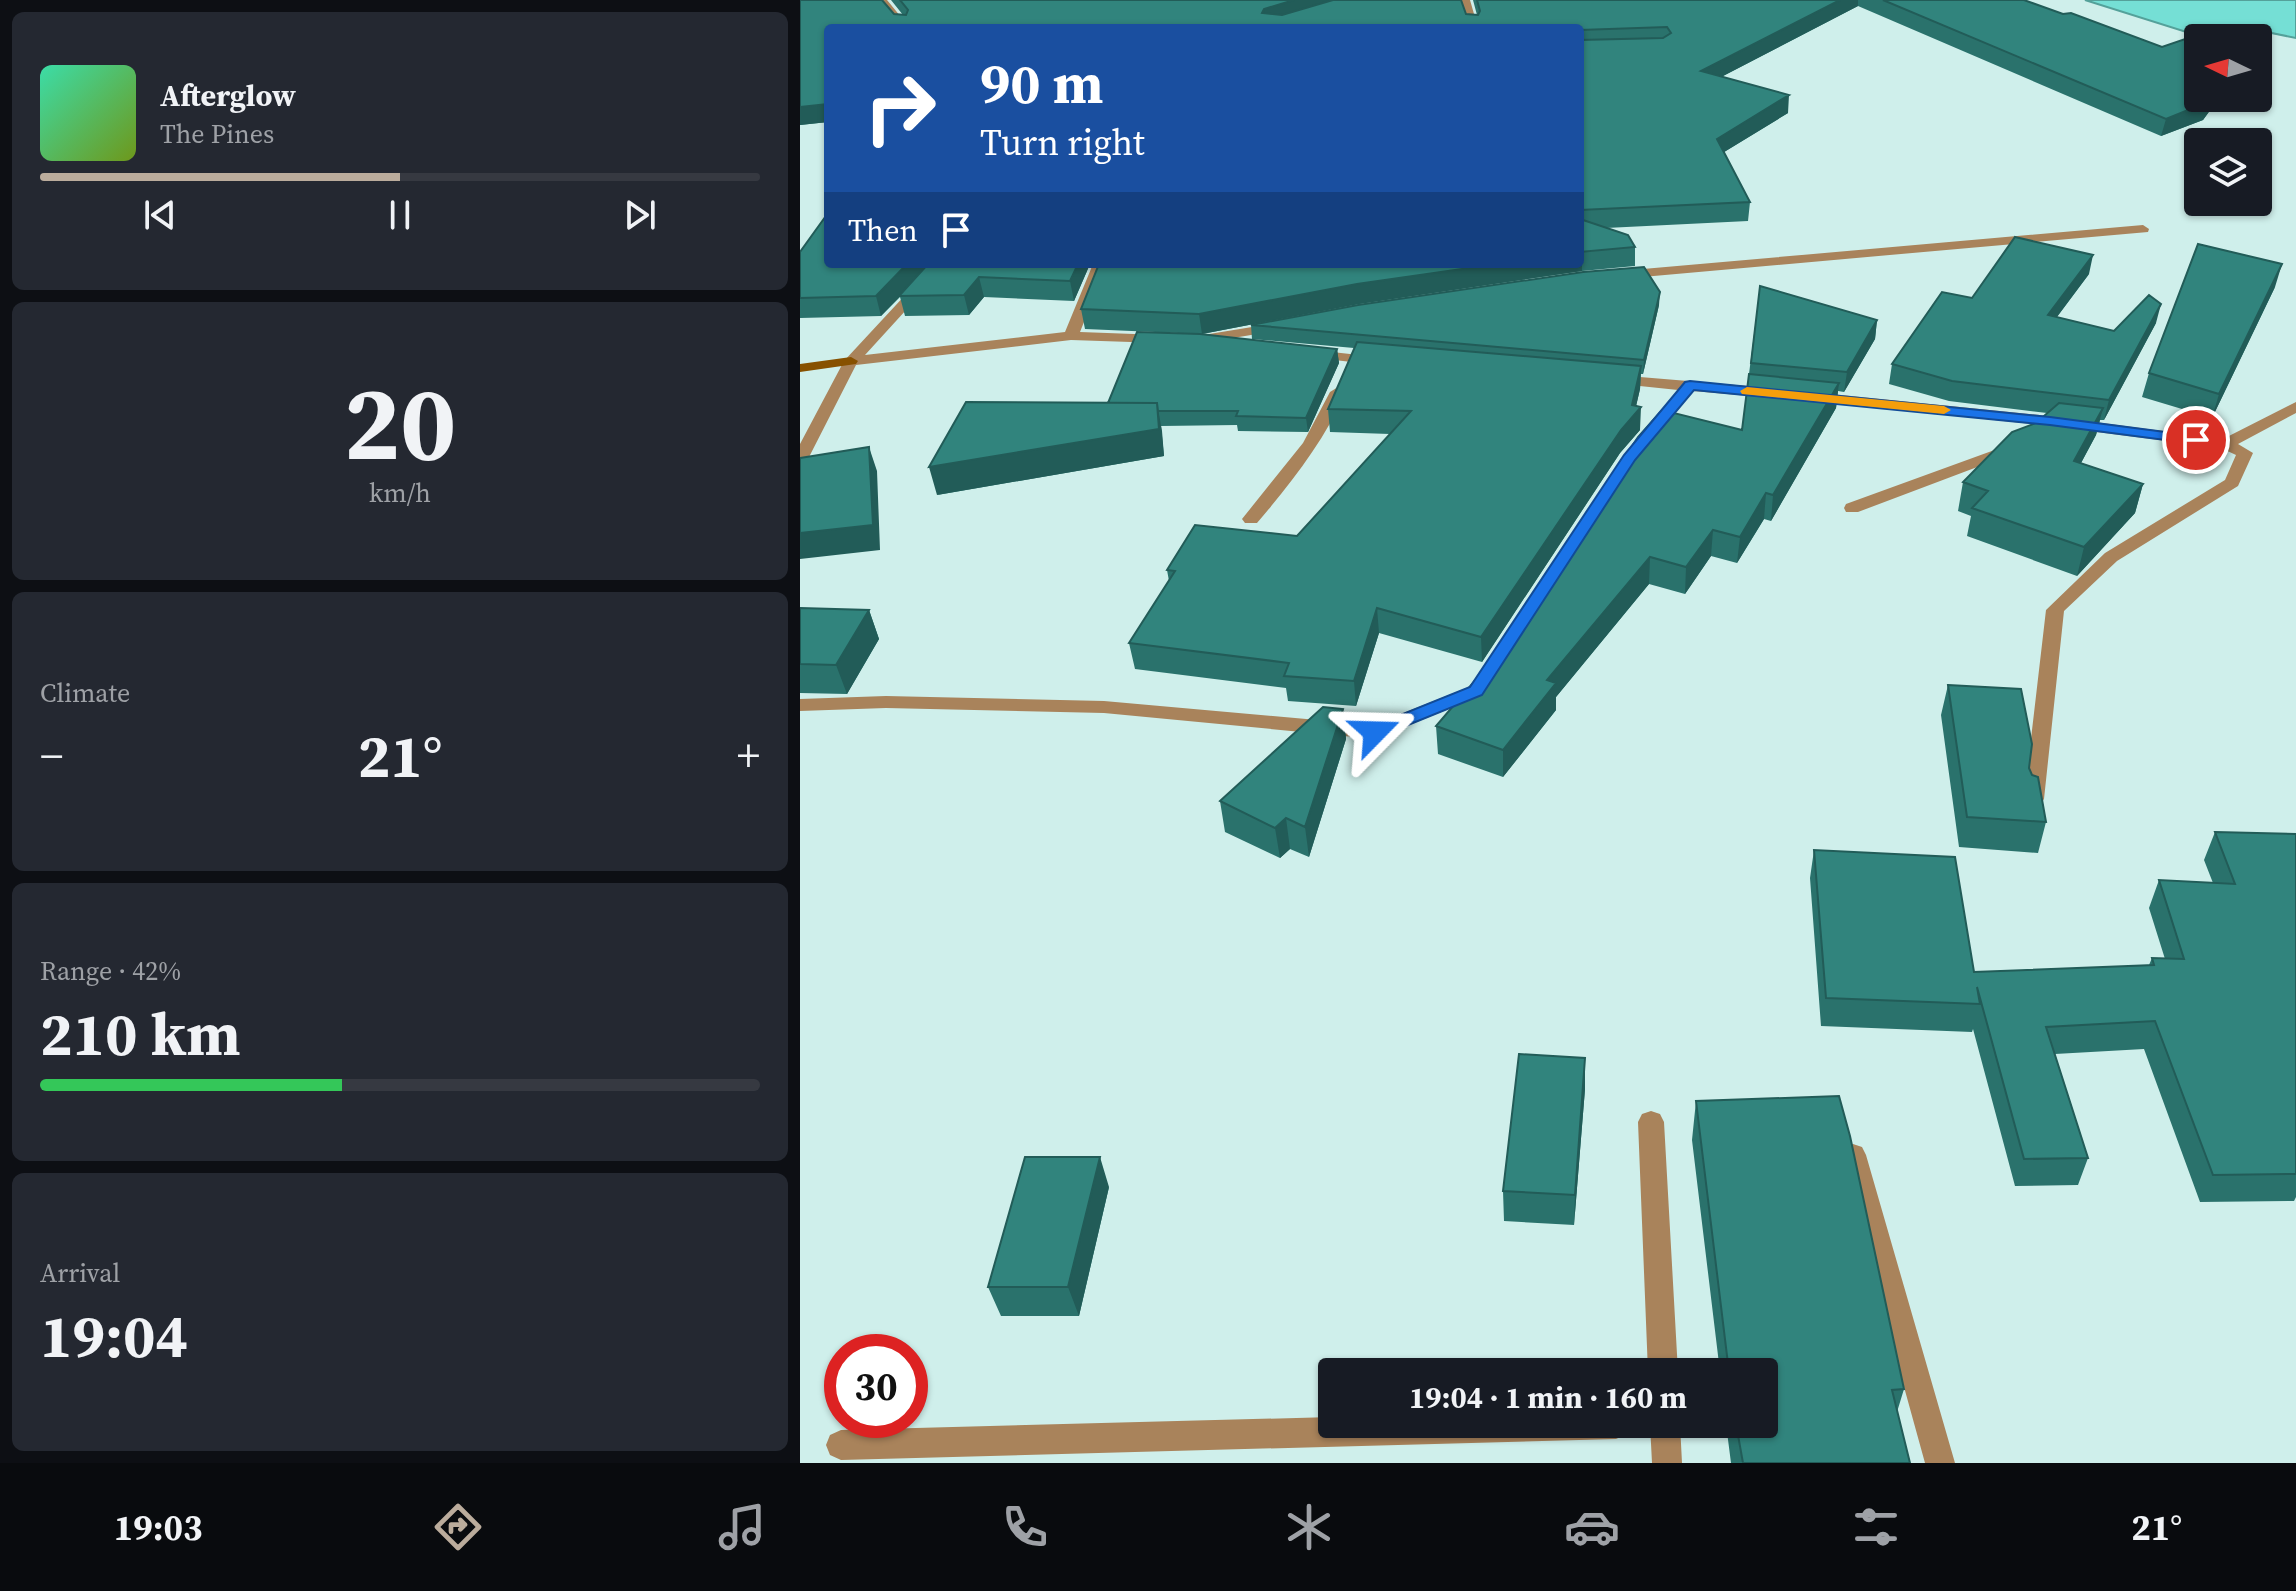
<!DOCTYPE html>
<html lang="en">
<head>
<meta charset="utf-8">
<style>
	body { margin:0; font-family:"Source Serif 4",serif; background:#242831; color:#f1f3f6; height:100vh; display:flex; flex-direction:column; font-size:30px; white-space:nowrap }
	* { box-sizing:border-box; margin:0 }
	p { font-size:26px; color:#9ea1a6 }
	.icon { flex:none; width:44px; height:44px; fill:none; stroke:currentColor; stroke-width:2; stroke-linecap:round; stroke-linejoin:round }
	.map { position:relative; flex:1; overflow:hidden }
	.drawer { display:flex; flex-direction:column; gap:12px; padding:12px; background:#0d0f14; width:800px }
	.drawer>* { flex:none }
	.banner { position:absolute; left:24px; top:24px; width:760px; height:244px; border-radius:8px; box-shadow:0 2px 6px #0004; background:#1a4fa0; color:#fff; overflow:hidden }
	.needle { width:52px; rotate:275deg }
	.buttons { position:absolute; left:1384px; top:24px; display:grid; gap:16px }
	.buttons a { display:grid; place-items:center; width:88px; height:88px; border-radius:8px; background:#171b24; box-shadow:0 2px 6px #0004; font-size:40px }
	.speed { position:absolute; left:24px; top:1334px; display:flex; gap:16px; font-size:40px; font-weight:700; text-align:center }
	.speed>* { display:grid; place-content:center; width:104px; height:104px; border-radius:50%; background:#171b24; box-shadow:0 2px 6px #0004; line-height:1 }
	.speed .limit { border:12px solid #d22; background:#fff; color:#111 }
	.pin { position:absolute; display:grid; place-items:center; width:68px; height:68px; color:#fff; margin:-34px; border:4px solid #fff; border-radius:50%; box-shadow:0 2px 8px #0007 }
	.me { position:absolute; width:88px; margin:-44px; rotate:68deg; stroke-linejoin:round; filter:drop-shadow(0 0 6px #0008) }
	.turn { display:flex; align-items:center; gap:28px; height:168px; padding:0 24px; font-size:36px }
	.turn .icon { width:104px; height:104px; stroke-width:2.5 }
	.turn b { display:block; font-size:56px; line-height:68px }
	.then { display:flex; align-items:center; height:76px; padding:0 24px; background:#0003; gap:16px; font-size:30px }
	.big { font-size:60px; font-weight:700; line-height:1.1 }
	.drawer .card { flex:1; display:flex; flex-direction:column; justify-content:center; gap:12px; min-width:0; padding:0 28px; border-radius:12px; background:#242831 }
	.drawer .dial { align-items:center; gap:0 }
	.dial b { font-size:104px; line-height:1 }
	.song { display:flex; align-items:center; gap:24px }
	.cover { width:96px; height:96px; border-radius:12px; background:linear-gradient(135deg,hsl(160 70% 55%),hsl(80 70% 35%)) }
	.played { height:8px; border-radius:4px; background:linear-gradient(90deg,#bbac9c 50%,#363941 50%) }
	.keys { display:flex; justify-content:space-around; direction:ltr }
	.heat { display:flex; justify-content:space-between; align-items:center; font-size:44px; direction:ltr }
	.charge { height:12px; border-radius:6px; background:linear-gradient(90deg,#34c759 42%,#363941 0) }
	.trip { position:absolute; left:518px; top:1358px; width:460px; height:80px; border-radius:8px; background:#171b24; box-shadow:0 2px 6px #0004; font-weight:700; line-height:80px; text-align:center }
	.tabs { display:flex; height:128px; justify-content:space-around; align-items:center; background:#090b0e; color:#9ea1a6 }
	.tabs .icon { width:56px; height:56px }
	.tabs .selected { color:#bbac9c }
	.tabs b { font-size:36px; color:#f1f3f6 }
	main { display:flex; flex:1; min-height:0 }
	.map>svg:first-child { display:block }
	.water { fill:#75dfd5; stroke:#54a19a; stroke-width:2 }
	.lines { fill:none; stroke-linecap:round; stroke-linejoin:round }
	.street { fill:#a9835b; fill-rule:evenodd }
	.secondary { fill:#875100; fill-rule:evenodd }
	.wall { fill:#2a726c }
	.shaded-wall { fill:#225c58 }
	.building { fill:#31847d; stroke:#225c58; stroke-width:2 }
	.route { fill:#1a73e8; stroke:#114b97; stroke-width:2 }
	.slow { fill:#f59e0b }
</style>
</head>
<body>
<main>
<section class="drawer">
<div class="card">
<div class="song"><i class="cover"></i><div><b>Afterglow</b><p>The Pines</p></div></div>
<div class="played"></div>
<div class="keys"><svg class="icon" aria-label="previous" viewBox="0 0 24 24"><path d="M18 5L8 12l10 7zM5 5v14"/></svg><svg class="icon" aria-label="pause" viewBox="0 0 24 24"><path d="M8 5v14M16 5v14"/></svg><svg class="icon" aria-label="next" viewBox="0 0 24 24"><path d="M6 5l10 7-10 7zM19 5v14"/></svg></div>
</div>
<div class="card dial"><b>20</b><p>km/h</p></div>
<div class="card"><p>Climate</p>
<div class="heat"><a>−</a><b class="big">21°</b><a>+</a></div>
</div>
<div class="card"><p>Range · 42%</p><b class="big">210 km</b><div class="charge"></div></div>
<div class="card"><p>Arrival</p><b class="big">19:04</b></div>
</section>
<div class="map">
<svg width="1496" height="1463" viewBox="0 0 1496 1463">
	<rect width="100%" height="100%" fill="#cfefeb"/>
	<path class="water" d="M 1285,0 L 1496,0 L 1496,38 L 1457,30 L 1443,34 L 1428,32 L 1399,36 Z"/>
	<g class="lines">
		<path class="street" d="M 77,0 L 87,0 L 110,28 L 100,28 Z
			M 660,0 L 670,0 L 678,28 L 668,28 Z
			M 1343,225 L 1349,229 L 1348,232 L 820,279 L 813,275 L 820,271 Z
			M 134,264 L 148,264 L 65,355 L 265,332 L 293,264 L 307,264 L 280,332 L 361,335 L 368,339 L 361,343 L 271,340 L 56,365 L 8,459 L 0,464 L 0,444 L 44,361 Z
			M 476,323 L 483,327 L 481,330 L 397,344 L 390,340 L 397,336 Z
			M 514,350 L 577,357 L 584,361 L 577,365 L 509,357 L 509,351 Z
			M 816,375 L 972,388 L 980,393 L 972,398 L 893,391 L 858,434 L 852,436 L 844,431 L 878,390 L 811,383 L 811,377 Z
			M 538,387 L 546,392 C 524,441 492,482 457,523 L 445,523 L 442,519 L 503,443 L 530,392 Z
			M 1012,392 L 1250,416 L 1423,439 L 1496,402 L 1496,413 L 1438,444 L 1453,453 L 1438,486 L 1317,561 L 1264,611 L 1244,799 L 1241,804 L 1227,804 L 1224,799 L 1246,610 L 1305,553 L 1425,480 L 1436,455 L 1421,448 L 1250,426 L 1007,400 L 1007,394 Z
			M 1211,444 L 1219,449 L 1217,452 L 1058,512 L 1046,512 L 1044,508 L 1046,504 Z
			M 682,677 L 692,683 L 683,695 L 575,739 L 304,713 L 86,708 L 0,711 L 0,699 L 86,696 L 304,701 L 573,725 L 669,687 L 675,679 Z
			M 851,1111 L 860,1114 L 864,1122 L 878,1372 L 848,1372 L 838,1122 L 842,1114 Z
			M 1053,1144 L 1062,1147 L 1066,1155 L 1155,1463 L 1125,1463 L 1040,1155 L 1044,1147 Z
			M 532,1417 L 532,1424 L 831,1424 L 827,1434 L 816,1439 L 41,1460 L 30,1455 L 26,1445 L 30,1435 L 41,1430 Z
			M 850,1424 L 880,1424 L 882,1463 L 852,1463 Z"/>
		<path class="secondary" d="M 51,357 L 58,361 L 56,364 L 0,372 L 0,364 Z"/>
	</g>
	<path class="wall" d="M 0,0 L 103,15 L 91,0 L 661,0 L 666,14 L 677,15 L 673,0 L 1224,0 L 1398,98 L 1419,98 L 1403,120 L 1361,136 L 1058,6 L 921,77 L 988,113 L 924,152 L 950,202 L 948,221 L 806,228 L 835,247 L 835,266 L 782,271 L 559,304 L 402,334 L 285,329 L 281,309 L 780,264 L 780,28 L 28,28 L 28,122 L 0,125 Z
		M 0,252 L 28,264 L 290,264 L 274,301 L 184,297 L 169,315 L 105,316 L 100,297 L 81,316 L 0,318 Z
		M 1289,274 L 1257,317 L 1314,331 L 1356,323 L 1304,420 L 1300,420 L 1296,435 L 1281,463 L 1343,484 L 1335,513 L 1277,576 L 1167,536 L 1171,516 L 1158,511 L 1163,482 L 1247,413 L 1149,401 L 1089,384 L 1092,364 Z
		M 960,286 L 1077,320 L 1075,339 L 1044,392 L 1038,391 L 1036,408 L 971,521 L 964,519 L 937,563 L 911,556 L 885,594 L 849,584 L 756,697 L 756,710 L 703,777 L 638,754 L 636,726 L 700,652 L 700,647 L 942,430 Z
		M 1475,287 L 1412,418 L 1342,397 L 1349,373 Z
		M 859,305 L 843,374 L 841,374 L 840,389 L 836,406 L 840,430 L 820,453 L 682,662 L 579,633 L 556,706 L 488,701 L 486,688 L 335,669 L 329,643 L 369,581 L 367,570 L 497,536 L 590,434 L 530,432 L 528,409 L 554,348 L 452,339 L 451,325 Z
		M 537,349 L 539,363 L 508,432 L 438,431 L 437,425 L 361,426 L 364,456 L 137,495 L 308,403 Z
		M 0,608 L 69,610 L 79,639 L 47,694 L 0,693 Z
		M 1148,685 L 1229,768 L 1246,822 L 1238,853 L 1159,847 L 1141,715 Z
		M 543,709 L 546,739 L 509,857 L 490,849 L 480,858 L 425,832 L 420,801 Z
		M 1415,832 L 1496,834 L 1496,1197 L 1494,1201 L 1400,1202 L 1344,1049 L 1255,1054 L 1288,1158 L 1278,1185 L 1215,1186 L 1173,1029 L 1172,1032 L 1021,1026 L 1010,878 L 1014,850 L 1174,972 L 1349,965 L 1352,958 L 1365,959 L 1349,908 L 1359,880 L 1413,883 L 1404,860 Z
		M 785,1058 L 785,1089 L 774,1225 L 704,1221 L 703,1191 Z
		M 896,1101 L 1104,1389 L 1097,1412 L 1110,1463 L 931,1463 L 926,1424 L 964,1424 L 964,1372 L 920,1372 L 892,1140 Z
		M 309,1187 L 279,1316 L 201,1316 L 188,1287 Z"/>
	<path class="shaded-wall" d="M 494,0 L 555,0 L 466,25 L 462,13 L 464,9 Z
		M 1040,0 L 1058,0 L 1058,6 L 900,88 L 901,71 Z
		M 989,95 L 988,113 L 916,157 L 917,139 Z
		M 1411,98 L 1419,98 L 1403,120 L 1361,136 L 1366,119 Z
		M 28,104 L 28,122 L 0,125 L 0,107 Z
		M 780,252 L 782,252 L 782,271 L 559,304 L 402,334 L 399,314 L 557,284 L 697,264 L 780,264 Z
		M 1293,255 L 1289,274 L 1244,334 L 1248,315 Z
		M 107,264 L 131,264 L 81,316 L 76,296 Z
		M 278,264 L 290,264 L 274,301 L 270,281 Z
		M 1482,264 L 1475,287 L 1412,418 L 1419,394 Z
		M 179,277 L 184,297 L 169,315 L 164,295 Z
		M 860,292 L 859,305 L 843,374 L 844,360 Z
		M 1361,304 L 1356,323 L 1304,420 L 1309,400 Z
		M 1077,320 L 1075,339 L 1044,392 L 1047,372 Z
		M 537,349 L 539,363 L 508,432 L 506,418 Z
		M 841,366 L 840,389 L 834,415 L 841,407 L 840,430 L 820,453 L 682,662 L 681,637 L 832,405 Z
		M 1039,383 L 1036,408 L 971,521 L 973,495 Z
		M 357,403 L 362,431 L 364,456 L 137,495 L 129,467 Z
		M 1303,408 L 1296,435 L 1267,489 L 1274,461 Z
		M 69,447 L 77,471 L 80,550 L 0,559 L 0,533 Z
		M 1343,484 L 1335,513 L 1277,576 L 1284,547 Z
		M 966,493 L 964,519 L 937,563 L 940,537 Z
		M 913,530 L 911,556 L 885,594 L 886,567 Z
		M 850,557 L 849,584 L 756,697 L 756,710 L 703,777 L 703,750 L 747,680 Z
		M 577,608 L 579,633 L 556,706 L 554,681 Z
		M 69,610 L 79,639 L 47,694 L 36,665 Z
		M 543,709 L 546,739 L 509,857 L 505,827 Z
		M 486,818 L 490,849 L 480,858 L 475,828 Z
		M 785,1058 L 785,1089 L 774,1225 L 775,1195 Z
		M 300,1157 L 309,1187 L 279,1316 L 268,1287 Z"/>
	<path class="building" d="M 0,0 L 82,0 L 94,14 L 106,15 L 108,10 L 100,0 L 494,0 L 464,9 L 462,13 L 482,15 L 533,0 L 661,0 L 666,14 L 678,15 L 680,11 L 677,0 L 1040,0 L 901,71 L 989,95 L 917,139 L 950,202 L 780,210 L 780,40 L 863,38 L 871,33 L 867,27 L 780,30 L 780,28 L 28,28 L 28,104 L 0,107 Z
		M 1083,0 L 1224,0 L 1263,14 L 1271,13 L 1362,47 L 1391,37 L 1398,39 L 1398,98 L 1411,98 L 1408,102 L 1366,119 Z
		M 28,213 L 28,264 L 107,264 L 76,296 L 0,298 L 0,252 Z
		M 780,219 L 828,235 L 835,247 L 780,252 Z
		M 1215,237 L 1293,255 L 1248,315 L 1314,331 L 1349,295 L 1361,304 L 1309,400 L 1152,381 L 1092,364 L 1142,292 L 1172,298 Z
		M 1398,244 L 1482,264 L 1419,394 L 1349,373 Z
		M 128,264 L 278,264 L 270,281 L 179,277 L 164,295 L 99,296 Z
		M 299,264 L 697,264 L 557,284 L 399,314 L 281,309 Z
		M 844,267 L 860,292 L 844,360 L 451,325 L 558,305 L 783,272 Z
		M 960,286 L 1077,320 L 1047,372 L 951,363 Z
		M 337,332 L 400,334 L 537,349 L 506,418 L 436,416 L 438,411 L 358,411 L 357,403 L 308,403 Z
		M 557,342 L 841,366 L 832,405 L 841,407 L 821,430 L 681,637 L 577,608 L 554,681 L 484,676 L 489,663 L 329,643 L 375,571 L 367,570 L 395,525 L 497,536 L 611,411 L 528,409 Z
		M 949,374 L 1039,383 L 973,495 L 966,493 L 940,537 L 913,530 L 886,567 L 850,557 L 747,680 L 756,683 L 703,750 L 636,726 L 703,648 L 700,647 L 838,437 L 862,410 L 942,430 Z
		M 166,402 L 357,403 L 359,429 L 129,467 Z
		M 1259,403 L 1303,408 L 1274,461 L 1343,484 L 1284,547 L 1172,508 L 1188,491 L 1163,482 L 1212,432 L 1236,423 Z
		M 69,447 L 73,525 L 0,533 L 0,458 Z
		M 0,608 L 69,610 L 36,665 L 0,664 Z
		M 1148,685 L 1221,689 L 1232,744 L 1229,768 L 1232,775 L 1238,777 L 1246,822 L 1167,817 Z
		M 523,707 L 543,709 L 505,827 L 486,818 L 475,828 L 420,801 Z
		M 1415,832 L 1496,834 L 1496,1174 L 1413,1175 L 1355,1021 L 1246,1027 L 1288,1158 L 1224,1159 L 1177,987 L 1180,1004 L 1026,998 L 1014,850 L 1155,857 L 1174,972 L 1354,965 L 1352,958 L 1384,959 L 1359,880 L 1435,884 Z
		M 719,1054 L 785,1058 L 775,1195 L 703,1191 Z
		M 1039,1096 L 1050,1136 L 1104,1389 L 1092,1390 L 1110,1463 L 943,1463 L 936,1424 L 964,1424 L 964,1372 L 929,1372 L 896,1101 Z
		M 225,1157 L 300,1157 L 268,1287 L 188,1287 Z"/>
	<path class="route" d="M 890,381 L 1250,417 L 1396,436 L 1403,440 L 1396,444 L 1250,425 L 894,390 L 835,460 L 682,695 L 581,736 L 568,736 L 565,732 L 568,728 L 670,687 L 824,455 L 885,382 Z"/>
	<path class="slow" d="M 947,387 L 1144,406 L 1151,410 L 1144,414 L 942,394 L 940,391 Z"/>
</svg>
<div class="buttons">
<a><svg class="needle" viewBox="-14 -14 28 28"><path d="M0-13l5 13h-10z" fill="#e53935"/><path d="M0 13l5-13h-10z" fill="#9ea1a6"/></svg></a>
<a><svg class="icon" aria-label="layers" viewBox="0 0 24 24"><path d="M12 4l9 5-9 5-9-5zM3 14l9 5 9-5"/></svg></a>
</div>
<div class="speed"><div class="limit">30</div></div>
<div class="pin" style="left:1396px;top:440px;background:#d93025"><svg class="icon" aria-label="arrive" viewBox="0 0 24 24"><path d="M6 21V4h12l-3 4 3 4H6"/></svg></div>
<svg class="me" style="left:575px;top:732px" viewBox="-20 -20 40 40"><path d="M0-17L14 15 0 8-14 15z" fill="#1a73e8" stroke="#fff" stroke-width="4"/></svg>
<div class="trip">19:04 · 1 min · 160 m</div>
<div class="banner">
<div class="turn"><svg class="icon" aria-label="right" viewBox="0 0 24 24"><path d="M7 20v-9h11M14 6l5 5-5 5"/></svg><div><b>90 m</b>Turn right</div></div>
<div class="then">Then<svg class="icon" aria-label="arrive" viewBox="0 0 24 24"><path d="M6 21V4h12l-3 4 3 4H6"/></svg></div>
</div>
</div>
</main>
<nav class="tabs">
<b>19:03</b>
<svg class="icon selected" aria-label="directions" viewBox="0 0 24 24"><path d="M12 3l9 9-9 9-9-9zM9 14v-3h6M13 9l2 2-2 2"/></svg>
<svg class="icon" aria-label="music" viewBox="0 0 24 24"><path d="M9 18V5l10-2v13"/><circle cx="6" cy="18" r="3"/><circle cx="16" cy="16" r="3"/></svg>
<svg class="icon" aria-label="phone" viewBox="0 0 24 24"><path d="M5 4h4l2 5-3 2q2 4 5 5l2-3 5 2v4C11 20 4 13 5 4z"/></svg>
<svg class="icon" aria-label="climate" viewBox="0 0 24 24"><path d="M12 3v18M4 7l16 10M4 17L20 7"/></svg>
<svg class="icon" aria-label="car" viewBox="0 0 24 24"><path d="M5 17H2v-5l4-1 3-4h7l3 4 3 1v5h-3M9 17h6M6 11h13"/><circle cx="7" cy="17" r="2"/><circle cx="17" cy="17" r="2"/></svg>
<svg class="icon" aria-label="filters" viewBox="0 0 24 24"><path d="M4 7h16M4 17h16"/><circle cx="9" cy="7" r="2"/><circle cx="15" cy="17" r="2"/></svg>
<b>21°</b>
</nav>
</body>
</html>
